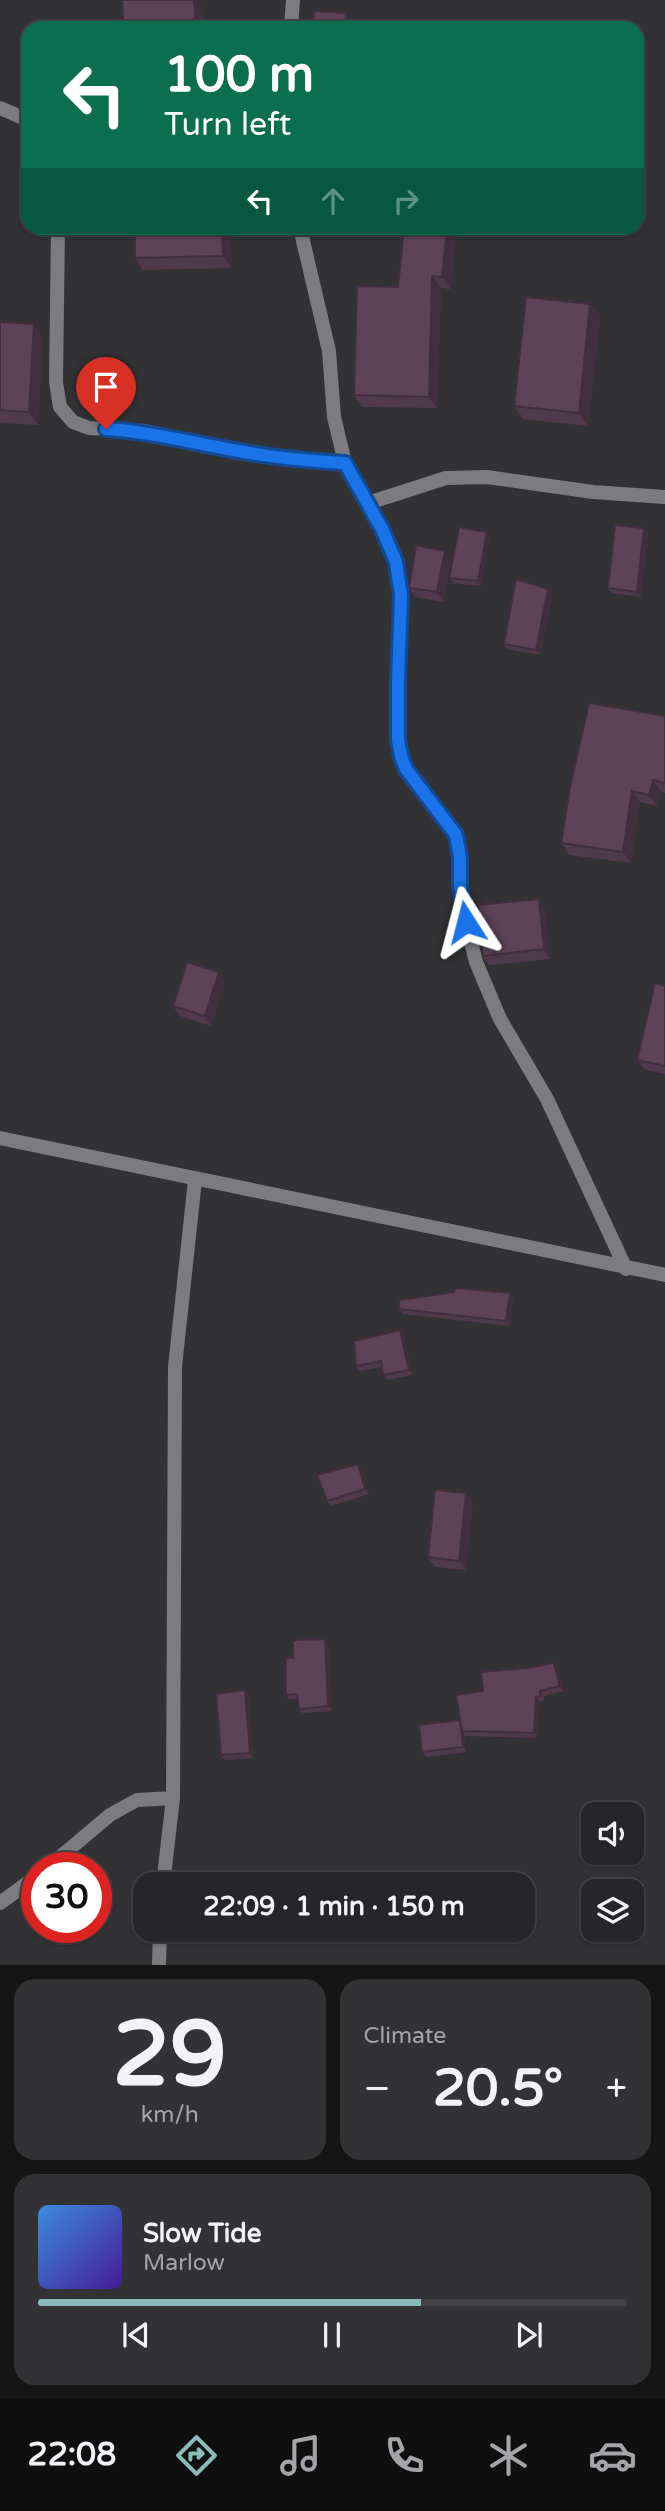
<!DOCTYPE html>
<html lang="en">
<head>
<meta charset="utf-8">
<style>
	body { margin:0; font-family:"Varela Round",sans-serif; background:#323234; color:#f1f3f6; height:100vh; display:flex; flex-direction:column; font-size:26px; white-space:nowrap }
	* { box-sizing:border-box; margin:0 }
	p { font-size:23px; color:#a4a5a8 }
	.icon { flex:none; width:38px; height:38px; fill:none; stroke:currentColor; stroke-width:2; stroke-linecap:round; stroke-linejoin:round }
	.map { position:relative; height:1965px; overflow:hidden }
	.side { display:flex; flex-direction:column; gap:14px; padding:14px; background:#151516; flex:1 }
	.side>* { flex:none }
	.guide { position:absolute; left:21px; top:21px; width:623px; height:214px; border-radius:21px; box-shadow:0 2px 5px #0004,0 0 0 2px #424345; background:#0b6e4f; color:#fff; overflow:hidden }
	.controls { position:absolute; left:581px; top:1802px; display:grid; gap:14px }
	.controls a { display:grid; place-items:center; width:63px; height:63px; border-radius:14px; background:#262628; box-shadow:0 2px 5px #0004,0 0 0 2px #424345; font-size:35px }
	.speed { position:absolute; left:21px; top:1852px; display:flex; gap:14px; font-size:35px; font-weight:700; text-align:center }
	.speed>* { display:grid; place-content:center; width:91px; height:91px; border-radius:50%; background:#262628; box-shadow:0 2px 5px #0004,0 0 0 2px #424345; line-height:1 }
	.speed .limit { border:10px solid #d22; background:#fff; color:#111 }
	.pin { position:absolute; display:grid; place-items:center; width:60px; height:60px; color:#fff; margin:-72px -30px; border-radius:50% 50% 50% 0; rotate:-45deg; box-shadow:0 0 7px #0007 }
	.pin .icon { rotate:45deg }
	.me { position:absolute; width:77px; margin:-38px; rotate:351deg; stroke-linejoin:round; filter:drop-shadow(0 0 5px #0008) }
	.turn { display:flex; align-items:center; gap:24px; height:147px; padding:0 28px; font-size:32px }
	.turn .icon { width:91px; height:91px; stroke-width:2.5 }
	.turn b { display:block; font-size:49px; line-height:60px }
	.lanes { display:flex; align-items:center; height:66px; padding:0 28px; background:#0003; justify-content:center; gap:35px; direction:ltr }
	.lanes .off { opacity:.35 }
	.big { font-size:52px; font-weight:700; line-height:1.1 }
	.side .tile { flex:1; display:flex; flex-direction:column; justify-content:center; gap:10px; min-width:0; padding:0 24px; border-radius:21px; background:#323234 }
	.side .dial { align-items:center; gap:0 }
	.dial b { font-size:91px; line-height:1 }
	.song { display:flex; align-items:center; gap:21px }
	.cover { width:84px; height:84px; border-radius:10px; background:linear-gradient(135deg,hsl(210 70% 55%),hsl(260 70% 35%)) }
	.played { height:7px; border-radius:4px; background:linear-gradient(90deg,#8bbbb9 65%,#424345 65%) }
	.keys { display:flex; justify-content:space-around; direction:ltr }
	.heat { display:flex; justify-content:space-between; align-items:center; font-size:38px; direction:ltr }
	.side .tiles { flex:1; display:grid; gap:14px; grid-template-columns:1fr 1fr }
	.tile:last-child { grid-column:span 2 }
	.trip { position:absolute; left:133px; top:1872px; width:402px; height:70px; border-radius:21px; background:#262628; box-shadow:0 2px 5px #0004,0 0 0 2px #424345; font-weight:700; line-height:70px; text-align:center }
	.menu { display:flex; height:112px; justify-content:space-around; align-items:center; background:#0f0f10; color:#a4a5a8 }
	.menu .icon { width:49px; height:49px }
	.menu .current { color:#8bbbb9 }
	.menu b { font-size:32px; color:#f1f3f6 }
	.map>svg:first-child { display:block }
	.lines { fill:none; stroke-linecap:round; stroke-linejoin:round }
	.minor { stroke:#7c7c7f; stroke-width:14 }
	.wall { fill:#50394c }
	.shaded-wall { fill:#412e3e }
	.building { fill:#5d4258; stroke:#412e3e; stroke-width:2 }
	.route-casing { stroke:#114b97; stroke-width:18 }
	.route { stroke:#1a73e8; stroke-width:12 }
</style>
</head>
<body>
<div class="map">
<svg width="665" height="1965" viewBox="0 0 665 1965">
	<rect width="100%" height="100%" fill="#323235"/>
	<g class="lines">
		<path class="minor" d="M 291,28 L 293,0
			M 0,108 L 28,120
			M 58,228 L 56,382 L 60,407 L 73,422 L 89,428 L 145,431 L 245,452 L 312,461 L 345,463
			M 300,228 L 329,351 L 334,417 L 345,463 L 382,529 L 396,562 L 401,596 L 398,682 L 398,740 L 401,756 L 406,769 L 456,835 L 460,857 L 460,886 L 466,922 L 476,962 L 500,1019 L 547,1099 L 626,1269
			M 368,503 L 446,478 L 487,477 L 593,492 L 665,497
			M 0,1138 L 665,1275
			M 48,1867 L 110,1815 L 137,1800 L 173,1798
			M 163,1885 L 173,1798 L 175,1367 L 195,1180
			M 0,1903 L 37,1876
			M 159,1965 L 160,1930"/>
	</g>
	<path class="wall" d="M 230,228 L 231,268 L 143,270 L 135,258 Z
		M 404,228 L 456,228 L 451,289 L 441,288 L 437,408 L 362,407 L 354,395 L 398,287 Z
		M 590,304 L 600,317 L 588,426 L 523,419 L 514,406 Z
		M 0,322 L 43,337 L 38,425 L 0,423 Z
		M 487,532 L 490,536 L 481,586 L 453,583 L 449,578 Z
		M 648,533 L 641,597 L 612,593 L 608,588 Z
		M 445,551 L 451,560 L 444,602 L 415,597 L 409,588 Z
		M 552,594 L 540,655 L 507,649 L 504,644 Z
		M 665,716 L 665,793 L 661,791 L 657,806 L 640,802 L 631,863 L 569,855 L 561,843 Z
		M 539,899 L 545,908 L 550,959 L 489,965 L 483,956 Z
		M 225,981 L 211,1026 L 180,1016 L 173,1006 Z
		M 665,986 L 665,1074 L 644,1069 L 637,1060 Z
		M 513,1297 L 510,1326 L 403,1314 L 399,1309 Z
		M 404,1335 L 412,1375 L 387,1380 L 383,1375 L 382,1367 L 359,1371 L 356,1366 Z
		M 361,1469 L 369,1494 L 331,1506 L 327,1501 Z
		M 466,1493 L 473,1502 L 466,1570 L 435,1567 L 428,1557 Z
		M 325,1639 L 328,1644 L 332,1711 L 302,1713 L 299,1709 L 298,1699 L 289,1699 L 286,1695 L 293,1658 Z
		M 558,1668 L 564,1691 L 544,1696 L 544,1701 L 539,1701 L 537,1738 L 465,1736 L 464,1735 L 466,1752 L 426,1757 L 422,1752 L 460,1721 L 483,1691 Z
		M 248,1695 L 253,1758 L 225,1760 L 221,1755 Z"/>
	<path class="shaded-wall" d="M 194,0 L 198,0 L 203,7 L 205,28 L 196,28 Z
		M 346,13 L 353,22 L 352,28 L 345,28 Z
		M 222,228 L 230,228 L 231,268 L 223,256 Z
		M 447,228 L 456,228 L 451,289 L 442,277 Z
		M 432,276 L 441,288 L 437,408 L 429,397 Z
		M 590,304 L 600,317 L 588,426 L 579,413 Z
		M 34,324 L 43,337 L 38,425 L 29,412 Z
		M 644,528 L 648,533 L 641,597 L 637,592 Z
		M 487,532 L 490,536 L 481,586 L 478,581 Z
		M 445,551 L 451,560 L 444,602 L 437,592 Z
		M 548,589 L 552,594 L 540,655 L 536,650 Z
		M 653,780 L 661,791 L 657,806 L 649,795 Z
		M 632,791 L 640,802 L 631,863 L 623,852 Z
		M 539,899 L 545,908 L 550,959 L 544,949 Z
		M 219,972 L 225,981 L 211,1026 L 205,1016 Z
		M 510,1293 L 513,1297 L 510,1326 L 506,1321 Z
		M 400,1330 L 404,1335 L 412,1375 L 409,1370 Z
		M 358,1464 L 361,1469 L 369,1494 L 365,1489 Z
		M 466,1493 L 473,1502 L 466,1570 L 459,1561 Z
		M 325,1639 L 328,1644 L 332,1711 L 328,1706 Z
		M 554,1663 L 558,1668 L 564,1691 L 560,1686 Z
		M 245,1690 L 248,1695 L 253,1758 L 250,1753 Z
		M 536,1697 L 539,1701 L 537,1738 L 534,1733 Z
		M 460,1720 L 462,1731 L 464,1735 L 466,1752 L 463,1747 Z"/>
	<path class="building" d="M 122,0 L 194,0 L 196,28 L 124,28 Z
		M 314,11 L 346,13 L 345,28 L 313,28 Z
		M 135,228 L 222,228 L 223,256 L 135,258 Z
		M 404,228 L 447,228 L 442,277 L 432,276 L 429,397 L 354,395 L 357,286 L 398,287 Z
		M 526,297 L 590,304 L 579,413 L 514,406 Z
		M 0,322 L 34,324 L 29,412 L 0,410 Z
		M 615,525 L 644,528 L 637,592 L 608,588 Z
		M 459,527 L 487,532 L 478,581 L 449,578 Z
		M 416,545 L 445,551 L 437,592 L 409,588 Z
		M 516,579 L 548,589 L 536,650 L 504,644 Z
		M 589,703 L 665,716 L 665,783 L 653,780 L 649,795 L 632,791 L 623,852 L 561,843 L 570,787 Z
		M 539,899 L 544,949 L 483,956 L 478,905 Z
		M 187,962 L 219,972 L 205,1016 L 173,1006 Z
		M 655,983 L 665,986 L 665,1066 L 637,1060 Z
		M 455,1288 L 510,1293 L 506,1321 L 399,1309 L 399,1300 L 454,1292 Z
		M 400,1330 L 409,1370 L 383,1375 L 381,1361 L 356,1366 L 354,1341 Z
		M 358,1464 L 365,1489 L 327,1501 L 317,1475 Z
		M 435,1490 L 466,1493 L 459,1561 L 428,1557 Z
		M 325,1639 L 328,1706 L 299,1709 L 297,1694 L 286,1695 L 286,1658 L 293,1658 L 293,1640 Z
		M 554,1663 L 560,1686 L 540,1691 L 541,1696 L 536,1697 L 534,1733 L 462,1731 L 456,1695 L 483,1691 L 481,1672 L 528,1668 Z
		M 245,1690 L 250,1753 L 221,1755 L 216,1694 Z
		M 460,1720 L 463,1747 L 422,1752 L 419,1725 Z"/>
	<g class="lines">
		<g class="route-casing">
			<path id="route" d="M 106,429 C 153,432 197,444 244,452 C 277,458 311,461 345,463 L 382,529 L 396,562 L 401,596 L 398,682 L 398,740 L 401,756 L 406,769 L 456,835 L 460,858 L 460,886 L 466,922"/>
		</g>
		<use href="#route" class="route"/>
	</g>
</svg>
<div class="controls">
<a><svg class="icon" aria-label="sound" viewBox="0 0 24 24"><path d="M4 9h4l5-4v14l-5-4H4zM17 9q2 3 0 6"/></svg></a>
<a><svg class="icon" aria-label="layers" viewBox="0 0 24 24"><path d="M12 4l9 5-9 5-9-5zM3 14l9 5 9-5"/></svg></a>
</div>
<div class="speed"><div class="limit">30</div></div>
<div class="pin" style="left:106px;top:429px;background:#d93025"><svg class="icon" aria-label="arrive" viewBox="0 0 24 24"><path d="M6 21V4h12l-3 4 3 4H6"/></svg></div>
<svg class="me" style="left:466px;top:922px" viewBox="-20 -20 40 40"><path d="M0-17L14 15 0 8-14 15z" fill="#1a73e8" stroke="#fff" stroke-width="4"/></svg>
<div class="trip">22:09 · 1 min · 150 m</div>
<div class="guide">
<div class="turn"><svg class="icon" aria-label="left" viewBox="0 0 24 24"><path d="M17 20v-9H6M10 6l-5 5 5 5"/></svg><div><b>100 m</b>Turn left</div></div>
<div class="lanes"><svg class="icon" aria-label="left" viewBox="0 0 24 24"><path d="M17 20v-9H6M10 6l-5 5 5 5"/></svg><svg class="icon off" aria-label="ahead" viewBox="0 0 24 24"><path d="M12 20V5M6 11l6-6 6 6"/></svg><svg class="icon off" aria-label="right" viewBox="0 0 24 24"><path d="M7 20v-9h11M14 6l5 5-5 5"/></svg></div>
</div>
</div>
<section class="side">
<div class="tiles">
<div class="tile dial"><b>29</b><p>km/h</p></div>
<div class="tile"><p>Climate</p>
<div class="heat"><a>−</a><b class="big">20.5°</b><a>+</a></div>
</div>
<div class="tile">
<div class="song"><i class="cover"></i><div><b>Slow Tide</b><p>Marlow</p></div></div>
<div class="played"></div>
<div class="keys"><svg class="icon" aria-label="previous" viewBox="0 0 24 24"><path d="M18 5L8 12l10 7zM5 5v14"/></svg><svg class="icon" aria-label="pause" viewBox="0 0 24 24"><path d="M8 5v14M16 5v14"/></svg><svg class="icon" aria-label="next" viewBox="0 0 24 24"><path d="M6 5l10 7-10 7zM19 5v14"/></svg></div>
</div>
</div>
</section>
<nav class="menu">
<b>22:08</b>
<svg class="icon current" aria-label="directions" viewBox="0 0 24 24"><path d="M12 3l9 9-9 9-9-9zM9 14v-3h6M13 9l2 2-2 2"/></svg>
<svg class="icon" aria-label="music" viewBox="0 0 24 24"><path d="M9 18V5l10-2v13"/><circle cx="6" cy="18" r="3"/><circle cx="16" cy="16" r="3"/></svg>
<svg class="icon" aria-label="phone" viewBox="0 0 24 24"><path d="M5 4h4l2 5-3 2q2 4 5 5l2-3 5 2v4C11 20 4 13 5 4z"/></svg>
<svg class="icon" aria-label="climate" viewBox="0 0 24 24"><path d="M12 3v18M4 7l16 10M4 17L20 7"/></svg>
<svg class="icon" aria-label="car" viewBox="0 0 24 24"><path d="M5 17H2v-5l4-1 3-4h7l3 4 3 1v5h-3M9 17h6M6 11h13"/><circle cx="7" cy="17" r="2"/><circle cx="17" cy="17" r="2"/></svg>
</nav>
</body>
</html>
